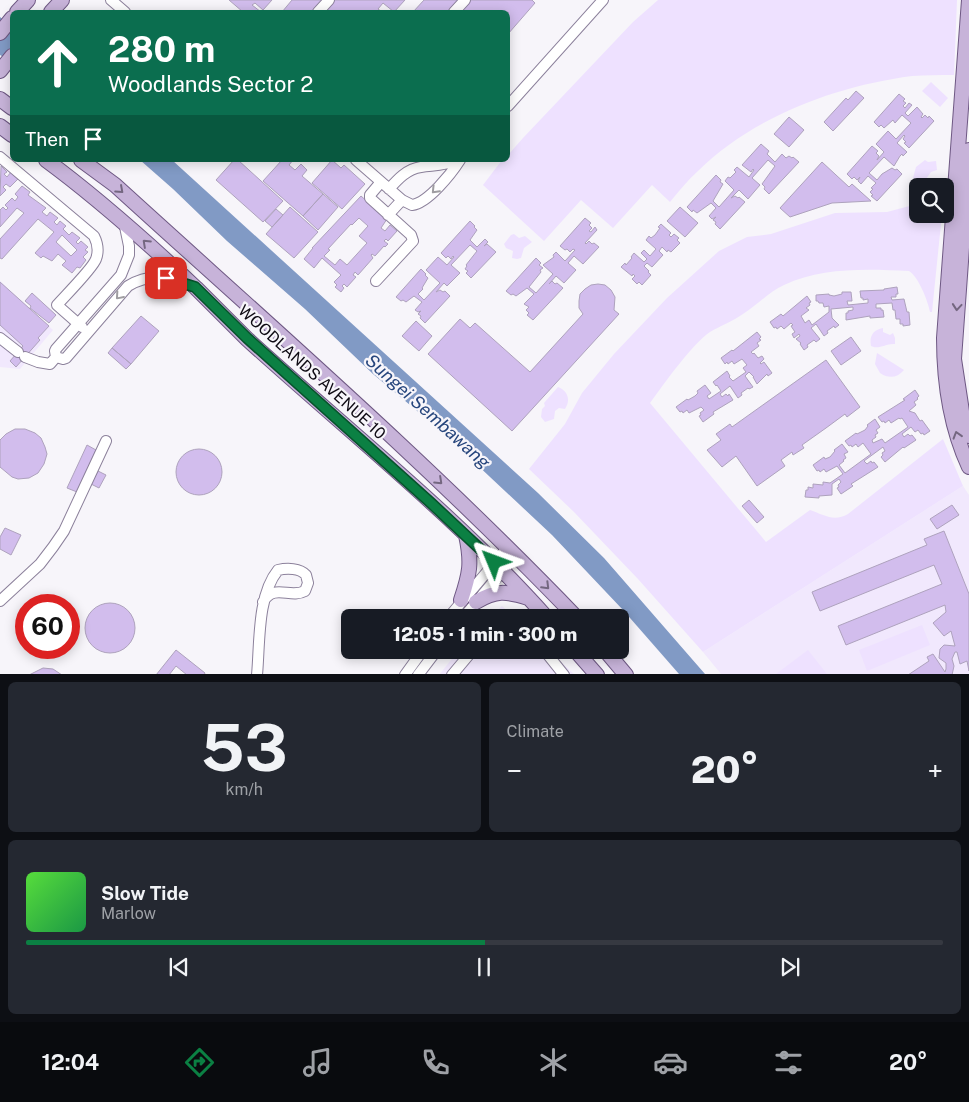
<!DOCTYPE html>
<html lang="en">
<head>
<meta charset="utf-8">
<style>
	body { margin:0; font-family:"Public Sans",sans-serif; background:#242831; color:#f1f3f6; height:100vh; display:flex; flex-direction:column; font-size:19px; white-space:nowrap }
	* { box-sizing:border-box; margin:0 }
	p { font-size:16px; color:#9ea1a6 }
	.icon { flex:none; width:28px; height:28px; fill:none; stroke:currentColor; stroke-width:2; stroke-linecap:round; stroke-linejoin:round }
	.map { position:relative; height:674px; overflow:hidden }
	.side { display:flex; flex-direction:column; gap:8px; padding:8px; background:#0d0f14; flex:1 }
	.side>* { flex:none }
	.banner { position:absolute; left:10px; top:10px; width:500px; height:152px; border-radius:8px; box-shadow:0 2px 12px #0003; background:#0b6e4f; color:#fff; overflow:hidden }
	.tools { position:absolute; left:909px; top:178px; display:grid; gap:10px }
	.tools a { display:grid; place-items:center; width:45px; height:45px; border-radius:8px; background:#171b24; box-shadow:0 2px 12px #0003; font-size:25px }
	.speed { position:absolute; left:15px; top:594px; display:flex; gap:10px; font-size:25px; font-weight:700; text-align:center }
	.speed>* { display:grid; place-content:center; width:65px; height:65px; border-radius:50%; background:#171b24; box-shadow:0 2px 12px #0003; line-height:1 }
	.speed .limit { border:8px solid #d22; background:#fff; color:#111 }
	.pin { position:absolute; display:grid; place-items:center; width:42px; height:42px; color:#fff; margin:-21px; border-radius:10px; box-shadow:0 2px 8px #0006 }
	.me { position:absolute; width:55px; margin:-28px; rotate:314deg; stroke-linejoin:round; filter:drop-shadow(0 0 4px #0008) }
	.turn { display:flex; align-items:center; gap:18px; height:105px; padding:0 15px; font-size:22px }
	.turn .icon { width:65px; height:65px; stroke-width:2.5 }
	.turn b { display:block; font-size:35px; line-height:42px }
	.then { display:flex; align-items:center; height:48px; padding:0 15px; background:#0003; gap:10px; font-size:19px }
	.big { font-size:38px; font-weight:800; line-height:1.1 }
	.side .widget { flex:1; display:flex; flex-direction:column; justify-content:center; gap:8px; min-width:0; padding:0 18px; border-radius:8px; background:#242831 }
	.side .dial { align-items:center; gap:0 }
	.dial b { font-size:65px; line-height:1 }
	.song { display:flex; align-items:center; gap:15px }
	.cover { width:60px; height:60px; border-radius:8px; background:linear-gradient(135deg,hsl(110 70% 55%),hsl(140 70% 35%)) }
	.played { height:5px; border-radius:2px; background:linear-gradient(90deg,#0b8043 50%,#363941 50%) }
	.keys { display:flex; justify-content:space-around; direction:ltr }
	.heat { display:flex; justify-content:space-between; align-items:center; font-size:28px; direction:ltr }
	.side .tiles { flex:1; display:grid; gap:8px; grid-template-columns:1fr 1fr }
	.widget:last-child { grid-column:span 2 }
	.trip { position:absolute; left:341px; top:609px; width:288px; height:50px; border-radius:8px; background:#171b24; box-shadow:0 2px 12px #0003; font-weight:800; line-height:50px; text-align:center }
	.tabs { display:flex; height:80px; justify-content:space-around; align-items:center; background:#090b0e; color:#9ea1a6 }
	.tabs .icon { width:35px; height:35px }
	.tabs .on { color:#0b8043 }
	.tabs b { font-size:22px; color:#f1f3f6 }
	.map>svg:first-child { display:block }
	.built { fill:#f1e8fd }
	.green { fill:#eee1ff }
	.water { fill:#819ac5 }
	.building { fill:#d2bded; stroke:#aea2bd; fill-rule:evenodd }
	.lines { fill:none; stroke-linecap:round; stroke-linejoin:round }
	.minor-casing { stroke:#8c819b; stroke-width:12 }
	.major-casing { stroke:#6e5883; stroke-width:16 }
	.minor { stroke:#fff; stroke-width:10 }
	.major { stroke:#c7b3d9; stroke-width:14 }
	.oneway { stroke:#746780 }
	.oneway2 { stroke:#9f9da1 }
	.route-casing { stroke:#07532c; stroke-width:12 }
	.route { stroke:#0b8043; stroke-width:9 }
	.labels { text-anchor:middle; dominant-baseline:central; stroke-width:4.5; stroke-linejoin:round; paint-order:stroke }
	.street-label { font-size:16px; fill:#0f0b14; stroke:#f7f5fa }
	.water-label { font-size:18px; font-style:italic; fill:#27467d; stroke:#f7f5fa }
</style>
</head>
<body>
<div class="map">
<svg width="969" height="675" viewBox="0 0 969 675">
	<rect width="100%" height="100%" fill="#f7f5fa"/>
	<path class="built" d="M 0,281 L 53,330 L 20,369 L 0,367 Z
		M 963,486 L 969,495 L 969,674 L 721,674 L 703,652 Z
		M 502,606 L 515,617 L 490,617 Z
		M 459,650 L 548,650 L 574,674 L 439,675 Z"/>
	<path class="green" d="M 658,0 L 957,0 L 954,75 C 940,75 926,75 912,76 C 836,86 754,116 698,171 C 688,180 679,191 670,202 L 652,185 L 613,228 L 581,200 L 544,241 L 483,185 L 502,160 L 508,160 L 508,155 L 523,138 L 633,22 Z
		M 931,82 L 948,98 L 940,107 L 922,91 Z
		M 925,160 L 928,162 L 936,161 L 937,170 L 931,172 L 923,183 L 913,178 L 916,167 Z
		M 917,204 L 918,214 L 942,214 L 932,312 L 930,312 C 928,301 918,276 909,271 C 867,269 822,267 784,285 C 769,292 757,305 743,314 C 733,321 720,326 710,332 C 692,344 664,384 650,403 L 766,542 L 810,510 C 824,515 834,522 848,514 L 943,439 L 963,486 L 703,652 L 638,579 L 574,512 L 529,469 L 565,424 L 582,393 L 614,354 L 667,298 L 719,251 L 747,237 L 771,234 L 835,213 L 887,212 Z
		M 514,234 L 519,238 L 525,236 L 532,242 L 524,248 L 521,258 L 517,259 L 512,258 L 513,251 L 506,248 L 504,244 L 511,235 Z
		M 883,328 L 883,332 L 890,335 L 893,333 L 895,338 L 895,344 C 886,343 879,350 871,346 C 869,336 873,330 883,328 Z
		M 877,353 L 904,370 C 897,378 889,379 880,373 L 875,364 Z
		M 558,387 C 568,391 571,400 565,409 L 559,408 L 555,411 L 554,419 L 545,422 L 541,417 L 542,409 L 545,406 L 544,403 Z
		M 922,625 L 930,645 L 867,671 L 859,650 Z
		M 808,650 L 827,674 L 776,674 Z"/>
	<path class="water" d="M 0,17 L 12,27 L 12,62 L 0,55 Z
		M 140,160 L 172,160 L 538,493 L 604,558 L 705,674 L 679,674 L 623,610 L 552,535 L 441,431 L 373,374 L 305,309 L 227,241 L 173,189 Z"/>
	<path class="building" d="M 229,0 L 272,0 L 263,10 L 255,3 L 252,5 L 261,12 L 243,12 Z
		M 292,0 L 405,0 L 394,12 L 383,3 L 378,9 L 382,12 L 282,12 Z
		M 424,0 L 532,0 L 535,3 L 508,34 L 508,12 L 413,12 Z
		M 856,91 L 864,98 L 833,131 L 824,122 L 846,98 L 848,100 Z
		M 899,94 L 905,99 L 903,101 L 906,103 L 903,106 L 905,108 L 909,103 L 912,105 L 905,113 L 908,116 L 917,107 L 923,114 L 921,117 L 922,118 L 925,115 L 928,118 L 929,116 L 934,121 L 909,148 L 904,143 L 906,142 L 903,139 L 905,136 L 904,135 L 897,143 L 907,152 L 903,156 L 902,154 L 900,156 L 894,166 L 884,157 L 869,173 L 877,180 L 882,174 L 892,168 L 895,170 L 897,169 L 902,174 L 877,201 L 871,196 L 873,195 L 870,192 L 873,189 L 871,188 L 876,183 L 868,176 L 861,184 L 858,181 L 860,177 L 857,180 L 854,177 L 852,179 L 847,174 L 872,146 L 878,151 L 876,153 L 879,156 L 877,160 L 884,152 L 876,144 L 888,131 L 896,139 L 911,123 L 902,115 L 895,123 L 893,120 L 884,128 L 881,125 L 879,127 L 874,122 Z
		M 789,117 L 804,130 L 789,147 L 774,134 Z
		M 761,144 L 769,151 L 767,154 L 775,162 L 782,154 L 786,158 L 789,156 L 792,158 L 793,157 L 799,162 L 769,194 L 764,189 L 765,187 L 762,184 L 775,166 L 768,160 L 752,178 L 760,185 L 748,199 L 739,190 L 731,198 L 735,196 L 738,198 L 739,197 L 745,202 L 720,229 L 715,224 L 716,222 L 713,220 L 716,217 L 712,219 L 709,216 L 716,208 L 711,203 L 697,213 L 693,210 L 692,212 L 687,207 L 716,175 L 721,180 L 720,182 L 723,184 L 713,201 L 719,207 L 734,190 L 725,181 L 728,177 L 730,178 L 736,172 L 734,170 L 737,167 L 749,177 L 754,170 L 753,169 L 751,172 L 742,165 Z
		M 234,160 L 238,160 L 283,201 L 263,222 L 216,180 Z
		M 282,160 L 293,160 L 289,165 L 295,170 L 301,164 L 307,170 L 302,176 L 323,194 L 303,216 L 263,181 Z
		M 332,160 L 341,168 L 344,165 L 365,184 L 342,209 L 312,183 Z
		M 822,162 L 849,187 L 852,184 L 871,201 L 832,203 L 790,217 L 780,208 Z
		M 1,166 L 7,172 L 4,174 L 7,177 L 11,172 L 18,179 L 10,187 L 6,184 L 3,187 L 6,190 L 0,196 Z
		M 22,186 L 30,192 L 28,195 L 46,208 L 42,212 L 47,216 L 50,212 L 58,218 L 54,222 L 57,225 L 60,221 L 66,226 L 63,229 L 69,235 L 72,232 L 80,238 L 76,242 L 78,244 L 81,241 L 88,247 L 85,250 L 88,252 L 83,257 L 86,260 L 80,268 L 77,267 L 72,273 L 62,265 L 66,261 L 58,254 L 52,261 L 43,256 L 41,258 L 35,253 L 54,232 L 38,219 L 2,259 L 0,258 L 0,239 L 24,213 L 17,208 L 0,227 L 0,210 L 3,207 L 6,210 L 8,208 L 5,205 L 12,198 L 15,201 L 18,197 L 15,194 ZM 62,235 L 77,250 L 71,256 L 56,242 Z
		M 323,194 L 338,207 L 318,230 L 303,216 Z
		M 361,196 L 387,219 L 381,228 L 385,231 L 390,225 L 397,231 L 388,241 L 386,239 L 384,241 L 388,244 L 385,247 L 384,246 L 375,256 L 372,254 L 371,255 L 373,258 L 358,275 L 355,272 L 353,275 L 356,277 L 347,287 L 344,284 L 342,286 L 344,288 L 341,292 L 335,287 L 337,285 L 334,282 L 341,275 L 322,258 L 314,268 L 304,259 L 313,248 L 312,248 ZM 359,218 L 368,226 L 359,236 L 367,243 L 347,265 L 340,259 L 335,265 L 324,256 L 330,250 L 328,249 L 351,224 L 352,225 Z
		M 290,207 L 318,232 L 294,258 L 266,234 Z
		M 680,207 L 698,223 L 685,237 L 667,221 Z
		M 276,209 L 283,215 L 272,227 L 265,221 Z
		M 585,218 L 591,223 L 589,225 L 592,228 L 589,231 L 591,232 L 595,227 L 597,230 L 585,243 L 586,244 L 589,241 L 592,244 L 594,243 L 599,247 L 583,264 L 574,256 L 568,263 L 576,270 L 564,283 L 556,276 L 549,284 L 552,281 L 555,284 L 557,283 L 563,288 L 533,320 L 527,315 L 529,313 L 526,310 L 529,307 L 524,304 L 534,294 L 527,288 L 516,296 L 513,294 L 511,295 L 506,291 L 536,258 L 541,263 L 539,265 L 543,268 L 540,270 L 541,272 L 529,287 L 536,293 L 553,274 L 543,265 L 554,257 L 553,255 L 556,252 L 565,261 L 575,250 L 573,249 L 570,252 L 567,249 L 565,250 L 560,246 Z
		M 470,221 L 475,226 L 474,227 L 477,230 L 470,240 L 477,247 L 485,239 L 488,242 L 484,246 L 487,244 L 496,252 L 471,278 L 466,273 L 468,271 L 465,269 L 467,266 L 466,265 L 477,251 L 470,245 L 451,265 L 460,273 L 447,286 L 444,283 L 436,292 L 440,290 L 443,292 L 445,291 L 450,296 L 425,323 L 420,318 L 421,316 L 418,314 L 421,311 L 418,312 L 415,310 L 422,302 L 414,296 L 406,302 L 403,300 L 401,301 L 396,297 L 421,269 L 426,274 L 425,275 L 428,278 L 422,288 L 423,289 L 418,294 L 424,300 L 440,283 L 426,270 L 438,257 L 447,265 L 454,257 L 453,256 L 451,259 L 448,256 L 446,258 L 441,253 Z
		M 661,224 L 671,233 L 669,235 L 671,237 L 674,234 L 679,238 L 677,240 L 680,243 L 671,252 L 668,250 L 667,252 L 662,247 L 659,251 L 663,255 L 652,267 L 647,263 L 644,266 L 649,271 L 648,272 L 651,275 L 642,285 L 639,282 L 637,284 L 632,279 L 635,276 L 633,274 L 632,276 L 621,267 L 625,263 L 626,265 L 632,258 L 631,257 L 634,253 L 644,262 L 647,259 L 641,253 L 644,250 L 650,256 L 656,249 L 646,240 L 649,236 L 651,238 L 655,235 L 660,228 L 658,227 Z
		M 0,282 L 49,326 L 38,338 L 40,340 L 16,367 L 10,361 L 23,346 L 0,325 Z
		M 598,284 L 605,285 L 611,290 L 615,297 L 614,310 L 619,314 L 512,431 L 428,354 L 460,319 L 470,328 L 475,323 L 530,372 L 583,314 L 579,308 L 579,301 L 580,294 L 585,289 L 591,285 Z
		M 897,287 L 898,294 L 896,294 L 896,297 L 891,297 L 892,300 L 904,299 L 907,312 L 909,312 L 910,325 L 903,326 L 903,324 L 900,324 L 900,319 L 896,319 L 895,310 L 893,310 L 892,303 L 876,304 L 876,308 L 881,308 L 881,310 L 883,310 L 884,317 L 870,318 L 870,316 L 846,320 L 846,313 L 848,313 L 848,311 L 853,310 L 853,307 L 831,309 L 832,318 L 839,325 L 835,328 L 834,326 L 827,331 L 828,333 L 824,336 L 816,324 L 811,328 L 820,339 L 816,342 L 814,340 L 807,345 L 808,347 L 804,350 L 800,344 L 801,343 L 796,339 L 800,336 L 799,334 L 794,338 L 792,334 L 795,332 L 791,326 L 793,325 L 791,323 L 784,329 L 781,326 L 777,329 L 776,327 L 774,328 L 770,322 L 781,314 L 783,316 L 807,296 L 811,302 L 809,303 L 810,305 L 806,308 L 809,310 L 801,316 L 805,323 L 809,320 L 812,325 L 829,312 L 829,306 L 824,307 L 823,303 L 819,303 L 818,301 L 816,301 L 816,295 L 829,294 L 829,295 L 834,296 L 842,294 L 842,292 L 851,292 L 852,301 L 847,301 L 848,305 L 868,303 L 868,299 L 863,300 L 863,298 L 861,298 L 860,291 L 884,290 L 884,289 Z
		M 32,293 L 56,315 L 49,323 L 30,308 L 31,306 L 25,301 Z
		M 141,316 L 159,331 L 131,364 L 112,348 Z
		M 416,321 L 432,336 L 419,351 L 402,336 Z
		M 757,332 L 761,337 L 759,339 L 761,340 L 757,343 L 759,346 L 751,352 L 753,354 L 754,353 L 758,358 L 762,356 L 764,359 L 760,363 L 761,364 L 764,362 L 772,373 L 768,376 L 767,374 L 757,384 L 753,377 L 754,377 L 749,372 L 745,376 L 753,387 L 749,389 L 748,388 L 741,393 L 742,395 L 738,398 L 730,386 L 720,394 L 722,397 L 726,394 L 728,396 L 729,394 L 733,400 L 713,412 L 714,414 L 703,422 L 699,416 L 701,415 L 700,413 L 704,410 L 701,407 L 689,413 L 687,410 L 683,413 L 682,411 L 680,412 L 676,407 L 687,399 L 688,400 L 695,396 L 698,393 L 697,391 L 705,385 L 711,393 L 707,396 L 709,399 L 721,391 L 717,385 L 716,386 L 713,382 L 727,371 L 730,376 L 729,377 L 733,381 L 746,372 L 743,368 L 747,365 L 742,359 L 734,364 L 732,361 L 728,364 L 727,362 L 725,364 L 721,358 L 732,350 L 733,351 Z
		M 851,337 L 861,351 L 841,365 L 831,351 Z
		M 112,348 L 131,364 L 126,369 L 108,353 Z
		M 826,360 L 860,407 L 847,417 L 845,414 L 826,428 L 802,445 L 804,448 L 793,455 L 792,452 L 781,460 L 785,466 L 757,486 L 736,456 L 722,467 L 707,450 L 721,440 L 716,434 L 730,424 L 732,427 Z
		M 915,390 L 919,396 L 917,398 L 918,399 L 914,402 L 916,405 L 909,411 L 915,413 L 920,421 L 922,420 L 930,431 L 924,435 L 923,433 L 921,434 L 918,430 L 915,432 L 911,427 L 902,434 L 904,437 L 908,434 L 910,436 L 912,435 L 916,440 L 904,448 L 903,447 L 885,462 L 881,457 L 883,455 L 882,453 L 885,451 L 883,447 L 864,461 L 867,464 L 871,461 L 872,463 L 874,462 L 878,467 L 851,484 L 853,486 L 841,494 L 837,488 L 839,487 L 838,485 L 841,482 L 839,479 L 832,484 L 832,495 L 819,496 L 819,498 L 805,497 L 806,490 L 808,490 L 808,487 L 813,488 L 813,484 L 823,485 L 823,482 L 830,483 L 843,474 L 837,466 L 826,472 L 824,469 L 820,472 L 819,470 L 817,471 L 813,465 L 824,457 L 825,459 L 830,457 L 835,451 L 834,450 L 842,444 L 848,452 L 844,454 L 846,458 L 843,460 L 844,461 L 839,465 L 845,473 L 871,454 L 863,443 L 858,447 L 856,444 L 852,447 L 851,445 L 849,446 L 845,441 L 856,433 L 857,434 L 865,430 L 868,426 L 867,425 L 875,419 L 880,427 L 876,430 L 878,433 L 875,435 L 876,437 L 872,440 L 873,443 L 882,439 L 885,443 L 908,427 L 902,418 L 900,419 L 899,418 L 891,423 L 889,420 L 885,423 L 884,421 L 882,422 L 878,417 L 905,400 L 903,399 Z
		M 15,429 L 25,429 L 35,433 L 41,438 L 45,447 L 47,454 L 44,464 L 38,473 L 29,478 L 18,479 L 12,477 L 0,467 L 0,440 L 6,434 Z
		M 87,445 L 96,450 L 77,492 L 67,488 Z
		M176 472a23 23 0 1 1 46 0a23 23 0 1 1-46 0Z
		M 98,471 L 106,475 L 99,488 L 91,484 Z
		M 749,500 L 764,517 L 757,523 L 742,506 Z
		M 952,505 L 959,515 L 937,529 L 930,519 Z
		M 5,528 L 21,535 L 11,555 L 0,549 L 0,537 Z
		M 944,531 L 969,594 L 969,671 L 967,661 L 960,664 L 957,652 L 955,652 L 952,659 L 954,666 L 952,675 L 908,675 L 929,661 L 927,657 L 933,654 L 945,672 L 946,669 L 946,663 L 939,658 L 940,649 L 944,645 L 955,646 L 951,631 L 944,636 L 933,623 L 946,612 L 945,605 L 846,645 L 838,626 L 942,584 L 934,565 L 820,611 L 812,592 L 927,545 L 924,539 Z
		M85 628a25 25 0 1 1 50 0a25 25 0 1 1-50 0Z
		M 176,650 L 205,673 L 204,675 L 187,675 L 176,666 L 169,675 L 156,675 Z
		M 43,668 L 53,669 L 62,675 L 29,675 Z"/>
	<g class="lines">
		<g class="minor-casing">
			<path id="minor" d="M 111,0 L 125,12
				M 318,12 L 329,0
				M 454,12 L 465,0
				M 508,106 L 603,0
				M 0,157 L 94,236 C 98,244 99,251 96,259 C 93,268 65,296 57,305 L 82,327
				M 356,160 L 402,200 L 412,205 C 428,203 451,174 460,160
				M 389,189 C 398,179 407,169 421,167 C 434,165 444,166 456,160
				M 388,215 L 402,200
				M 124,222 L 129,246 L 129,255 L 121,275 L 56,349 L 55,351 L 56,357 L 63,359 L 66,358 L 128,286 C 152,272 167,278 192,286
				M 376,281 L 413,241 L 411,235 L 370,198 L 370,195 L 381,182
				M 0,338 L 18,352
				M 25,357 L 38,362 L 50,364 L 56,357
				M 0,601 L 40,564 L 53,547 L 64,531 L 106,441
				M 448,618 L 508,547
				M 463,618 L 516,555
				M 544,650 L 564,675
				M 257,675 C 260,643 257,596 278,570 C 287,568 300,568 306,575 L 308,583 L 305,591 C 290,599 274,583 263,602
				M 405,675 L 423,650
				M 418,675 L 437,650
				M 452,675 L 473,650"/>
		</g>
		<g class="major-casing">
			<path id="major" d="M 969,0 L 944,338 C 944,383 950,426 969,467
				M 17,12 L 28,0
				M 51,12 L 62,0
				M 0,33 L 12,18
				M 0,71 L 12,56
				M 0,99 L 12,108
				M 0,126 L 12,135
				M 969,150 L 954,359 L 963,418 L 969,436
				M 46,160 C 99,199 148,243 196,288 C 213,305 230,322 247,339 C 348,431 456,516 547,618
				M 81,160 L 115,185 C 271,327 431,466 577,618
				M 461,600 C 470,573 472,563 466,535
				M 476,602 C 496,590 506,591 528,598
				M 575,650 L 597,675
				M 605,650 L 626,675"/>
		</g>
		<use href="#minor" class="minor"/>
		<use href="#major" class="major"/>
	</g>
	<defs><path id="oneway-chevron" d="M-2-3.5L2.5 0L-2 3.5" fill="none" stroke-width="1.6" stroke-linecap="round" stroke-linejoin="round" transform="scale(1.25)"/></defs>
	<g class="oneway">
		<use href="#oneway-chevron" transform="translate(120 190) rotate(42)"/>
		<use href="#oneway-chevron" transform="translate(146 243) rotate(-137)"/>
		<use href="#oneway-chevron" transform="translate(957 307) rotate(95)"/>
		<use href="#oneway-chevron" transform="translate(957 435) rotate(-107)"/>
		<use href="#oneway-chevron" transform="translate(439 481) rotate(43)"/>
		<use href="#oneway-chevron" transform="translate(546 586) rotate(45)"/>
	</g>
	<g class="oneway2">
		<use href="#oneway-chevron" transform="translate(435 190) rotate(134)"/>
		<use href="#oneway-chevron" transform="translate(119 296) rotate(131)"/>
	</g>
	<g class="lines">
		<g class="route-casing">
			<path id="route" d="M 166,278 L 195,287 L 247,338 L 431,503 L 494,562"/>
		</g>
		<use href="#route" class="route"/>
	</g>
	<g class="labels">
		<g class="street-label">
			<text transform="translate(312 372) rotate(42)">WOODLANDS AVENUE 10</text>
		</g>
		<g class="water-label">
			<text transform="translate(428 411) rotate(42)">Sungei Sembawang</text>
		</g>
	</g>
</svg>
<div class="tools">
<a><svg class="icon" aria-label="search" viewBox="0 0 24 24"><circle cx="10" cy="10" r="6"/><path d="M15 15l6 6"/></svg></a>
</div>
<div class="speed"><div class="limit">60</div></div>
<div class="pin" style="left:166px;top:278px;background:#d93025"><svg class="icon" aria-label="arrive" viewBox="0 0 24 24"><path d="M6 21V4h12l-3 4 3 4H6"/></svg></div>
<svg class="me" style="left:494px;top:562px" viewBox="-20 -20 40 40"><path d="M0-17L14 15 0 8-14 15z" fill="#0b8043" stroke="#fff" stroke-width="4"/></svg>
<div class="trip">12:05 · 1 min · 300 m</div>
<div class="banner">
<div class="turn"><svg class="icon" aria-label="ahead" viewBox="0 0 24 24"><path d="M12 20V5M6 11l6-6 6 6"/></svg><div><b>280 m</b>Woodlands Sector 2</div></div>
<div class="then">Then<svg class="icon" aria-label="arrive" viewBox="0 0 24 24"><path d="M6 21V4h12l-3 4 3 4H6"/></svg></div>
</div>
</div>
<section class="side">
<div class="tiles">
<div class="widget dial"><b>53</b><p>km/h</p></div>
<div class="widget"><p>Climate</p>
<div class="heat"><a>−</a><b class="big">20°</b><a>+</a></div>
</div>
<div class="widget">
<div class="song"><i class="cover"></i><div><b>Slow Tide</b><p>Marlow</p></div></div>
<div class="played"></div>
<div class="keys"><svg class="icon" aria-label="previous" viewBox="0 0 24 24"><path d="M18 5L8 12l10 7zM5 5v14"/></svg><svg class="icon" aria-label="pause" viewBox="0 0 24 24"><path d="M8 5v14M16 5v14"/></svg><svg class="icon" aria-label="next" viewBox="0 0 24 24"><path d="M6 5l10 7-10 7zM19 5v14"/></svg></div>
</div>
</div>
</section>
<nav class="tabs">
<b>12:04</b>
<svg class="icon on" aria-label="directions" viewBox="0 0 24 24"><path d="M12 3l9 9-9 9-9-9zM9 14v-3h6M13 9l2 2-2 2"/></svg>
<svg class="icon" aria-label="music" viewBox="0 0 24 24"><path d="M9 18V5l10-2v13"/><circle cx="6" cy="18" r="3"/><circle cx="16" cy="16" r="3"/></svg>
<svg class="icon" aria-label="phone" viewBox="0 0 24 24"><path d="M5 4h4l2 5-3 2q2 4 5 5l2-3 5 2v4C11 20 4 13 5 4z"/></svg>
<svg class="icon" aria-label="climate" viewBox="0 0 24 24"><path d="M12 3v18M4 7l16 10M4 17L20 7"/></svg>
<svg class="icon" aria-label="car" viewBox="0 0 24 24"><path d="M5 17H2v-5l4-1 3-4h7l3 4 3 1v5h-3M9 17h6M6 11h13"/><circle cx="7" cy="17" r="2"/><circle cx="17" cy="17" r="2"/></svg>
<svg class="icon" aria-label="filters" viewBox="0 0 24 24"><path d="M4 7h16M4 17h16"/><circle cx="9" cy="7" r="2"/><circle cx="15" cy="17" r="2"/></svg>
<b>20°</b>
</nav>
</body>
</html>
